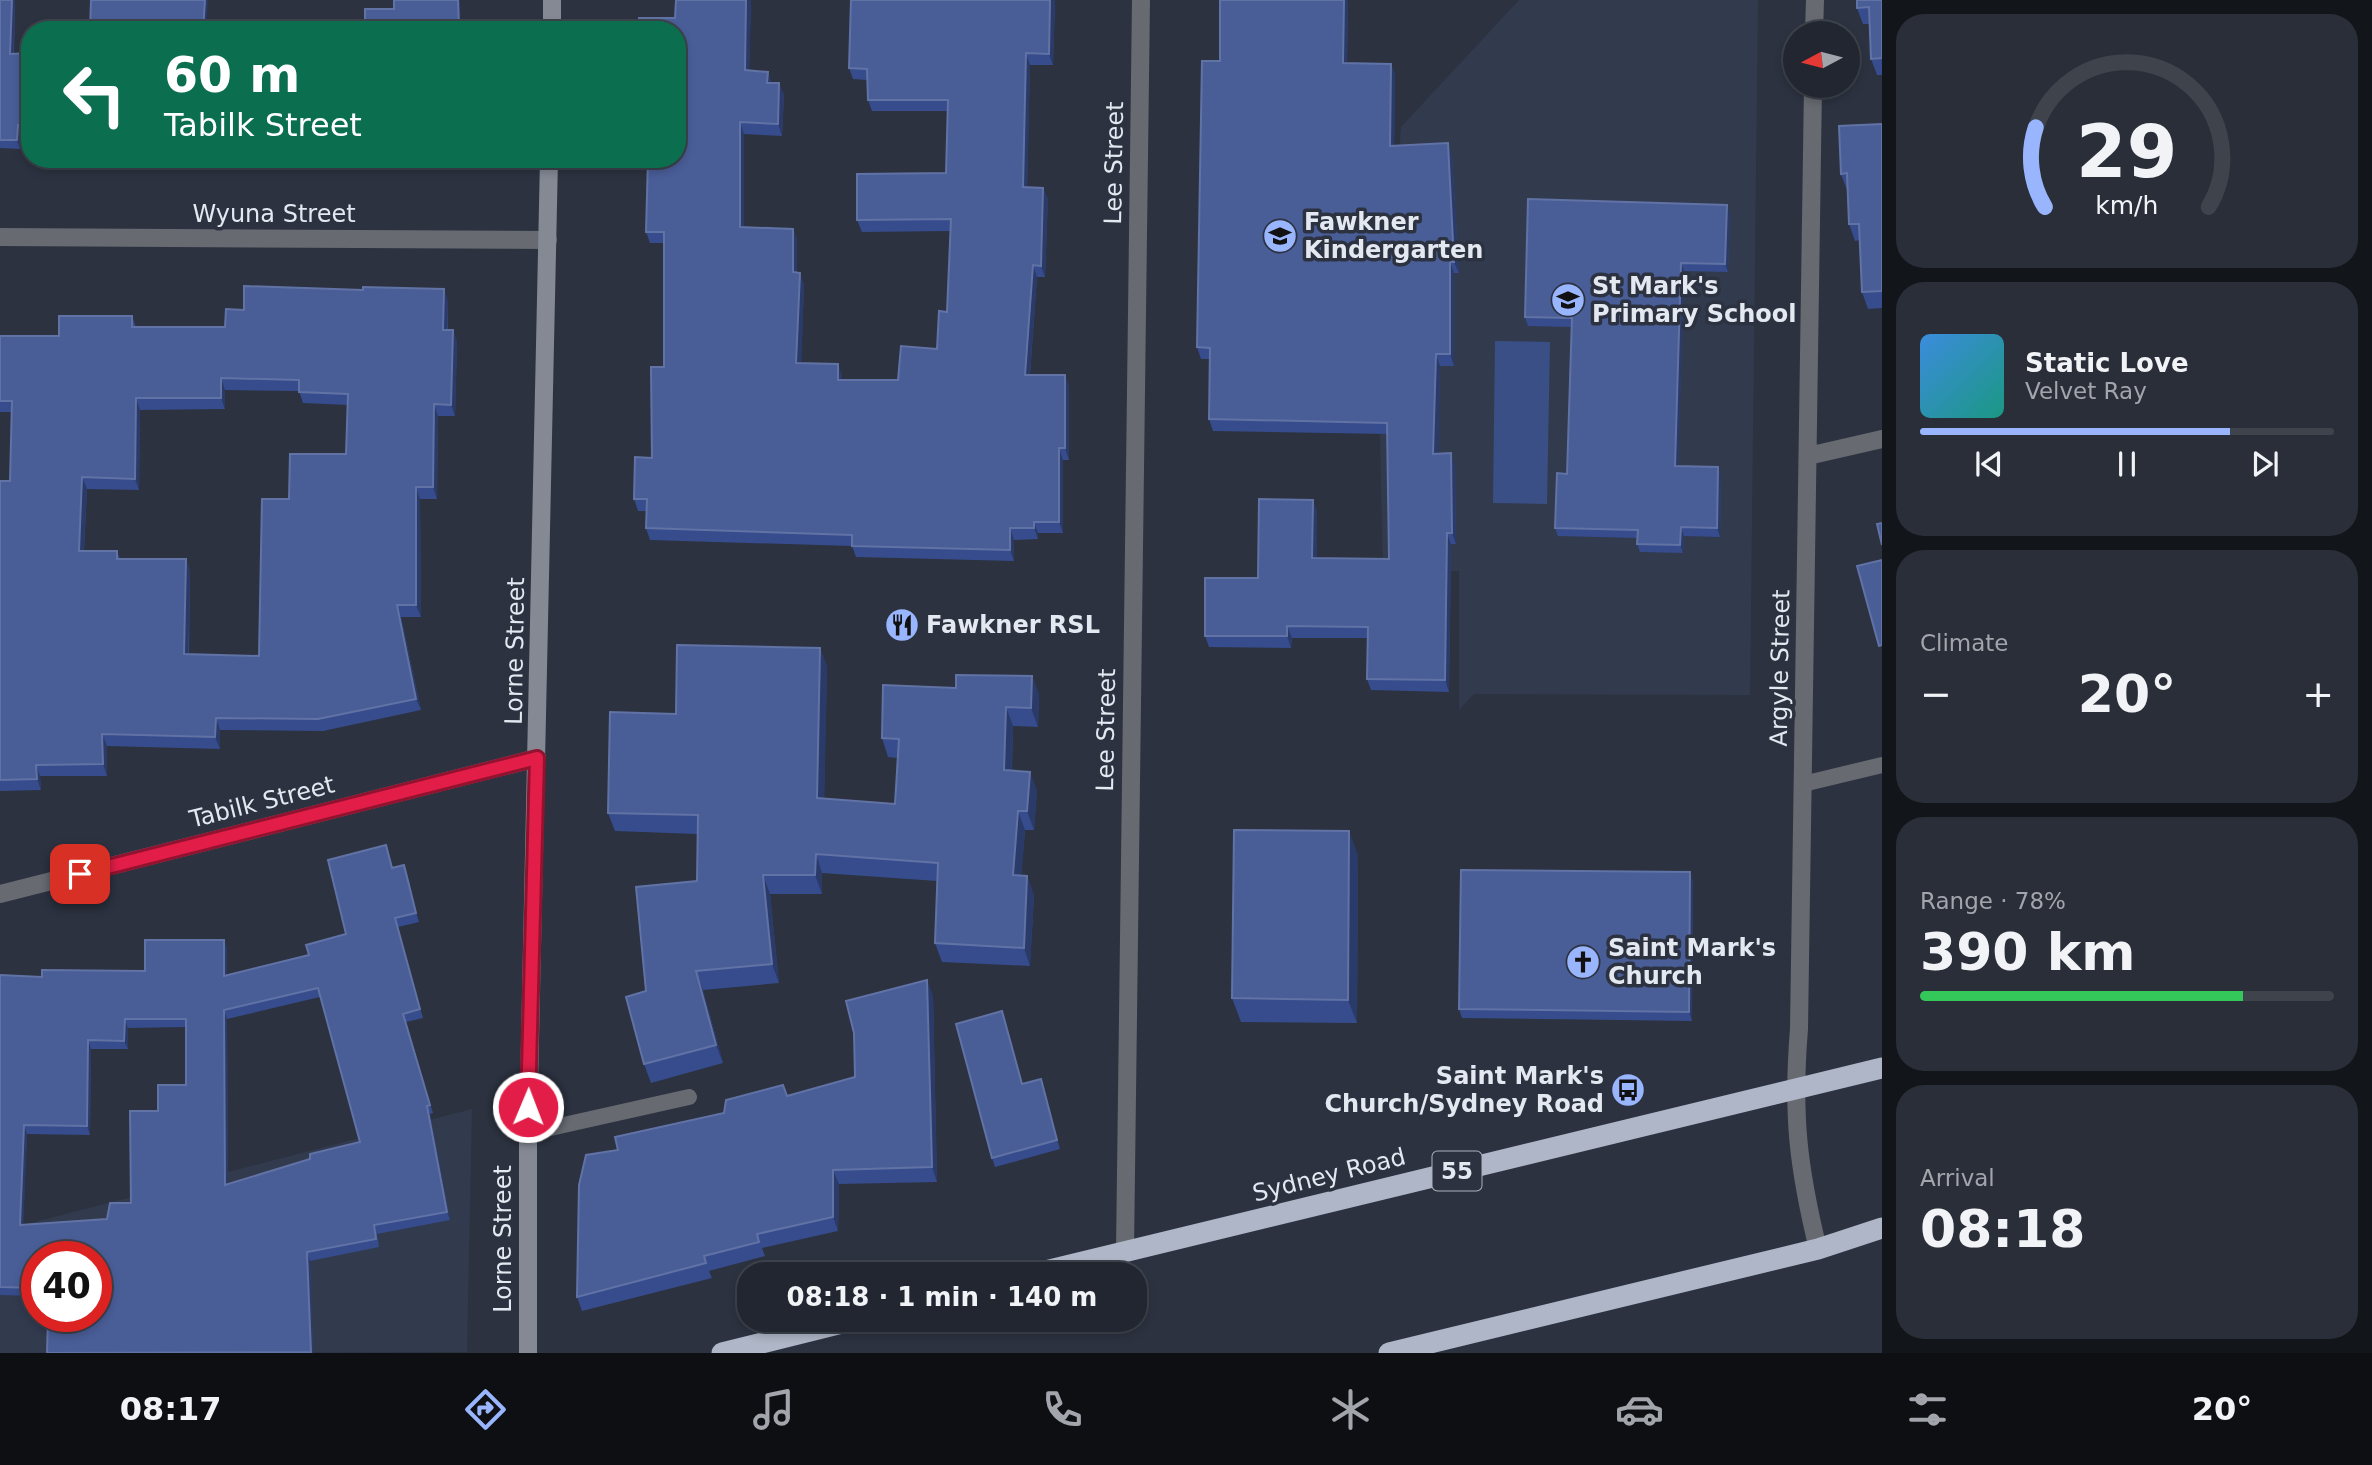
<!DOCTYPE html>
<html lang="en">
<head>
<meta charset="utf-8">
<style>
	body { margin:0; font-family:"DejaVu Sans",sans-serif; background:#292e38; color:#f1f3f6; height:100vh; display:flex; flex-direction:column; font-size:26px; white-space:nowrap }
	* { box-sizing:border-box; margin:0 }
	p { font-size:23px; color:#a2a5ab }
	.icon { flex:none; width:38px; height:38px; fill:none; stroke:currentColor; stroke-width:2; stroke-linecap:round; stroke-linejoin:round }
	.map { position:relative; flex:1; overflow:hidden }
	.details { display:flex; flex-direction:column; gap:14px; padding:14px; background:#12151a; width:490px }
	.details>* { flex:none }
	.banner { position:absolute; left:21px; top:21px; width:665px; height:147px; border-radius:28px; box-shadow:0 4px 10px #0003,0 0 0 2px #3e434c; background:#0b6e4f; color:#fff; overflow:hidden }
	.needle { width:46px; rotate:263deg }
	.buttons { position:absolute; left:1783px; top:21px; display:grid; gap:14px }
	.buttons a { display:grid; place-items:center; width:77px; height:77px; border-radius:50%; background:#212630; box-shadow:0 4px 10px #0003,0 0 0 2px #3e434c; font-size:35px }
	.speed { position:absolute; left:21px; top:1241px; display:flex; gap:14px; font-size:35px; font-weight:700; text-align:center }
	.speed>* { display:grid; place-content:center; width:91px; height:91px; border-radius:50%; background:#212630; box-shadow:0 4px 10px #0003,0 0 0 2px #3e434c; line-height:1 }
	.speed .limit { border:10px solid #d22; background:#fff; color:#111 }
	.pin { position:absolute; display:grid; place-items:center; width:60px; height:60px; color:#fff; margin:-30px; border-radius:14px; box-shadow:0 4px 10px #0006 }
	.me { position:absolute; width:77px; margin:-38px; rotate:1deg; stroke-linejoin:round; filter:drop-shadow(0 0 5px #0008) }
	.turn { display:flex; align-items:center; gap:24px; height:147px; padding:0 28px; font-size:32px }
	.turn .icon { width:91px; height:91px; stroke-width:2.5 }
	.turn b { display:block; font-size:49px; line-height:60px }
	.big { font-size:52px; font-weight:800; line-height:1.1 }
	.details .card { flex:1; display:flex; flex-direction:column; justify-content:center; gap:10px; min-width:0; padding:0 24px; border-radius:28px; background:#292e38 }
	.details .dial { align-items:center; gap:0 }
	.dial svg { height:182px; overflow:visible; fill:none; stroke:#3e434c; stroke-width:7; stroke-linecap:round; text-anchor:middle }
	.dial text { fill:#f1f3f6; stroke:none }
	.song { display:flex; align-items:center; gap:21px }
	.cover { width:84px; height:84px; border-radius:10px; background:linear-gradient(135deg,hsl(210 70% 55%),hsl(170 70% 35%)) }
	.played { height:7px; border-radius:4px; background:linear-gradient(90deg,#98b5fd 75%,#3e434c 75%) }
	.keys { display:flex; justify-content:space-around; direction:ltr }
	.heat { display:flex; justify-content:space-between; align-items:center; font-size:38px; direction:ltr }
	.charge { height:10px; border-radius:5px; background:linear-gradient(90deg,#34c759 78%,#3e434c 0) }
	.trip { position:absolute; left:737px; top:1262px; width:410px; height:70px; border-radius:28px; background:#212630; box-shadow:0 4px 10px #0003,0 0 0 2px #3e434c; font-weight:800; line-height:70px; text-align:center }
	.dock { display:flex; height:112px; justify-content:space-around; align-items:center; background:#0d0f13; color:#a2a5ab }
	.dock .icon { width:49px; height:49px }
	.dock .selected { color:#98b5fd }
	.dock b { font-size:32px; color:#f1f3f6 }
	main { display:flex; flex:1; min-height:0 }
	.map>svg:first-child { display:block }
	.built { fill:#323a4e; fill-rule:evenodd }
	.green { fill:#3a4f85 }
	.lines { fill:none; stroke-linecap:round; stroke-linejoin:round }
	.lane { stroke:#676a71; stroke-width:16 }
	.street { stroke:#676a71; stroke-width:18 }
	.secondary { stroke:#848994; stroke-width:18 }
	.highway { stroke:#aeb6c7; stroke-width:21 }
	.wall { fill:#364c8c; fill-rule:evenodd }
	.shaded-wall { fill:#2a3a69 }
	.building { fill:#495d97; stroke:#6172a5; stroke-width:2; fill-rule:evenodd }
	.route-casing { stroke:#92132f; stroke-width:18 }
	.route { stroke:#e11d48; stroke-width:12 }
	.labels { text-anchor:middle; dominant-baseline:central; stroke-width:7; stroke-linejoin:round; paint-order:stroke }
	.shield { fill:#2c3240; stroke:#adb1bc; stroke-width:2 }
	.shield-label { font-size:23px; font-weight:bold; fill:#e4e8f1 }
	.street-label { font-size:24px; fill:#e4e8f1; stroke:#2c3240 }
	.poi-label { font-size:24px; font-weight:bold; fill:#e4e8f1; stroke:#2c3240; text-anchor:start }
</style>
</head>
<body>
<main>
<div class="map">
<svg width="1882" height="1353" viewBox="0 0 1882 1353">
	<rect width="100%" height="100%" fill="#2c3240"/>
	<path class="built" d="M 1519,0 L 1758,0 L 1750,695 L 1474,694 L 1459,710 L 1459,571 L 1383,571 L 1380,442 L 1383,157 L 1399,157 L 1401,127 Z
		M 472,1109 L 467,1352 L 0,1353 L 0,1231 ZM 37,1256 L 96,1256 L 96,1316 L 37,1316 Z"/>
	<path class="green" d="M 1495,341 L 1550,342 L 1547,504 L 1493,503 Z"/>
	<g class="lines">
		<path class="lane" d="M 1803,784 L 1882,765
			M 528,1133 L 689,1097"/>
		<path class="street" d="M 1814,33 L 1815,0
			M 1813,86 L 1799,1029 C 1792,1114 1798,1167 1818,1249
			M 0,237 L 548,240
			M 1808,456 L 1882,439
			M 0,894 L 537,758
			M 1125,1251 L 1141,0"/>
		<path class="secondary" d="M 552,30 L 552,0
			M 528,1353 L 528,1133 L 549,159"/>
		<path class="highway" d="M 1033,1274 L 1882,1068
			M 722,1353 L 854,1320
			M 1389,1353 L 1818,1249 L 1882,1228"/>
	</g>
	<path class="wall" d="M 0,0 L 15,0 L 14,54 L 30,53 L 30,133 L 21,133 L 20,149 L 0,148 Z
		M 751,0 L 749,71 L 772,83 L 784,94 L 782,136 L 744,134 L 744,227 L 793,229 L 797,240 L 797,272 L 804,284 L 801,363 L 842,375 L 842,380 L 898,380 L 937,349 L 947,312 L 950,231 L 862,232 L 857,220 L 946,173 L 948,111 L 872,111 L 868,100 L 867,80 L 853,79 L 849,68 L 851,0 L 1055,0 L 1053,65 L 1030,65 L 1027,187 L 1043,188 L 1048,199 L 1045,277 L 1037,277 L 1030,375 L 1065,375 L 1069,387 L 1069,460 L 1063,460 L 1063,533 L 1038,533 L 1038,539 L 1014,540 L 1014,561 L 856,557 L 852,546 L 650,540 L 646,528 L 647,511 L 638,511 L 634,499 L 652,458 L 664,367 L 664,243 L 650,243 L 646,232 L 675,18 Z
		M 1220,0 L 1348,0 L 1347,63 L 1391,64 L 1395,75 L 1394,146 L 1452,155 L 1459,273 L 1454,273 L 1454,366 L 1440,366 L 1438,454 L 1455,465 L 1456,544 L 1451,544 L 1449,692 L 1371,690 L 1367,679 L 1368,638 L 1292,638 L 1291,648 L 1209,647 L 1205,636 L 1258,578 L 1317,511 L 1317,558 L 1389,559 L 1387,434 L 1213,431 L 1209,419 L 1210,359 L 1201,359 L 1197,347 L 1220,61 Z
		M 1882,0 L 1882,75 L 1877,75 L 1871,59 L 1870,24 L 1863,24 L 1857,8 Z
		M 1882,124 L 1882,308 L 1868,309 L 1862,292 L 1860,240 L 1855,241 L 1849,224 L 1847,190 L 1841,174 Z
		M 1730,213 L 1728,272 L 1684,271 L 1678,467 L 1721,475 L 1720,537 L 1684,536 L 1683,553 L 1640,552 L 1637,544 L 1637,538 L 1558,536 L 1555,528 L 1567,474 L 1571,327 L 1528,326 L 1525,317 Z
		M 448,300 L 448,330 L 453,330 L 457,342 L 455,416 L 438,416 L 437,499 L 420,499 L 421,617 L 401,617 L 421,710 L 323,731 L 220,730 L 220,749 L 107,746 L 107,776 L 40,776 L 41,790 L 0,791 L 0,481 L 10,481 L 12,412 L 0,412 L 0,336 L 59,336 L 132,316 L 136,327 L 225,327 L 244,310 ZM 225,390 L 299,391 L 303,403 L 348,405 L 346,454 L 289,499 L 259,656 L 189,654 L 190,571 L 186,559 L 120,559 L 117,551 L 84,551 L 87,489 L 139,490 L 140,410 L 225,409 Z
		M 820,648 L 827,667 L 824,799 L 895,804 L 897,758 L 888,757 L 882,738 L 956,688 L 1032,676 L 1039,695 L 1038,727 L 1013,726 L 1012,770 L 1037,790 L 1034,830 L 1025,830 L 1021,876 L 1027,876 L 1034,895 L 1030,966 L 942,962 L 935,943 L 937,881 L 822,873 L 822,894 L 770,894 L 779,983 L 703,990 L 723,1063 L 651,1083 L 644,1064 L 646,991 L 697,881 L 697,834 L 615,831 L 608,813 L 676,714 Z
		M 386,845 L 393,868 L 404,865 L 419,922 L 398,927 L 423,1018 L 406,1022 L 433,1113 L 430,1114 L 450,1220 L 377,1234 L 379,1247 L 310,1261 L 313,1353 L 47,1353 L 96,1316 L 37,1256 L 37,1296 L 0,1295 L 0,975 L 42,977 L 145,971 L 227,948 L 227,975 L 309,955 L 346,934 ZM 320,997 L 360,1142 L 228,1185 L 227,1019 ZM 186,1027 L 186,1085 L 158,1111 L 131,1203 L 107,1219 L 23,1225 L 27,1134 L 90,1135 L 91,1049 L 128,1049 L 128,1028 Z
		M 1358,855 L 1357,1023 L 1241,1022 L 1232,998 Z
		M 1693,881 L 1692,1021 L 1462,1018 L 1459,1009 Z
		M 933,995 L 937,1182 L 839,1184 L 838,1231 L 762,1248 L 765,1256 L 709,1271 L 712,1278 L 582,1311 L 577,1297 L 618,1150 L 724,1113 L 855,1077 Z
		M 1002,1011 L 1022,1084 L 1044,1088 L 1060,1149 L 995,1167 L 992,1158 Z"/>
	<path class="shaded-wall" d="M 12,0 L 15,0 L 13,62 L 10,54 Z
		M 205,0 L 208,0 L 206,30 L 203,30 Z
		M 458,0 L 460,0 L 461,30 L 459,30 Z
		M 746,0 L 751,0 L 749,82 L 745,70 Z
		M 1050,0 L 1055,0 L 1053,65 L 1049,54 Z
		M 1344,0 L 1348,0 L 1347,75 L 1343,63 Z
		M 1026,53 L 1030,65 L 1027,198 L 1023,187 Z
		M 1391,64 L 1395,75 L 1394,158 L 1390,146 Z
		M 768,72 L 772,83 L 767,83 Z
		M 779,83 L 784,94 L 782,136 L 778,124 Z
		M 740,122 L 744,134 L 744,238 L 740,227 Z
		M 18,125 L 21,133 L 20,149 L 17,140 Z
		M 1448,143 L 1452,155 L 1459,273 L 1454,262 Z
		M 1043,188 L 1048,199 L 1045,277 L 1041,266 Z
		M 1727,205 L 1730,213 L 1728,272 L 1725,264 Z
		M 793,229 L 797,240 L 797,284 L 793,272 Z
		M 1450,262 L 1454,273 L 1454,366 L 1450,354 Z
		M 1681,263 L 1684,271 L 1678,475 L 1675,466 Z
		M 1033,265 L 1037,277 L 1029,387 L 1025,375 Z
		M 800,273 L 804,284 L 801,375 L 796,363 Z
		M 444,289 L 448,300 L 447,342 L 443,330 Z
		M 453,330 L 457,342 L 455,416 L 451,405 Z
		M 1436,354 L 1440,366 L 1438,465 L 1433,454 Z
		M 838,364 L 842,375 L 842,391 L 838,380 Z
		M 1065,375 L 1069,387 L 1069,460 L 1065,448 Z
		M 221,378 L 225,390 L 225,409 L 221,398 Z
		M 136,398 L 140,410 L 139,490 L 135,479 Z
		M 434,404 L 438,416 L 437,499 L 433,487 Z
		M 1059,448 L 1063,460 L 1063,533 L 1059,522 Z
		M 1451,453 L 1455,465 L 1456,544 L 1452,533 Z
		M 1718,467 L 1721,475 L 1720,537 L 1717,528 Z
		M 82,477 L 87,489 L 83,563 L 79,551 Z
		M 416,487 L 420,499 L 421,617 L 416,605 Z
		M 1313,500 L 1317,511 L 1317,570 L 1312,558 Z
		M 1034,522 L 1038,533 L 1038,539 L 1034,528 Z
		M 1681,527 L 1684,536 L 1683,553 L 1680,545 Z
		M 1010,528 L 1014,540 L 1014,561 L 1010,550 Z
		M 1447,533 L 1451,544 L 1449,692 L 1445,680 Z
		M 186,559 L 190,571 L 188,666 L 184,654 Z
		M 397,605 L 401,617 L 421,710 L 416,699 Z
		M 1287,626 L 1292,638 L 1291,648 L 1287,636 Z
		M 820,648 L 827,667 L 824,817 L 817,798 Z
		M 1032,676 L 1039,695 L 1038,727 L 1031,708 Z
		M 1006,707 L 1013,726 L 1011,789 L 1004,770 Z
		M 216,718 L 220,730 L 220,749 L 215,737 Z
		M 102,734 L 107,746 L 107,776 L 103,764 Z
		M 36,765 L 40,776 L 41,790 L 37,779 Z
		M 1030,772 L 1037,790 L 1034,830 L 1027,811 Z
		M 1018,811 L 1025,830 L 1020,894 L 1013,875 Z
		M 1349,831 L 1358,855 L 1357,1023 L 1348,1000 Z
		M 816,854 L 822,873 L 822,894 L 815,875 Z
		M 404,865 L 407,873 L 419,922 L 416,913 Z
		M 1690,872 L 1693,881 L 1692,1021 L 1689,1012 Z
		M 763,875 L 770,894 L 779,983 L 772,964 Z
		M 1027,876 L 1034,895 L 1030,966 L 1024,948 Z
		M 395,918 L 398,927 L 423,1018 L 420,1009 Z
		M 224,940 L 227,948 L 227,984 L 224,976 Z
		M 696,971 L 703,990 L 723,1063 L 716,1045 Z
		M 927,980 L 933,995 L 937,1182 L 932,1167 Z
		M 224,1010 L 227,1019 L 228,1194 L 225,1185 Z
		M 1002,1011 L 1005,1020 L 1025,1093 L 1022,1084 Z
		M 125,1019 L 128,1028 L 128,1049 L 124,1041 Z
		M 88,1040 L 91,1049 L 90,1135 L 87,1126 Z
		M 1041,1079 L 1044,1088 L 1060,1149 L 1057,1140 Z
		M 427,1106 L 430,1114 L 450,1220 L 447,1212 Z
		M 24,1125 L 27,1134 L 23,1234 L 20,1225 Z
		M 833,1170 L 839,1184 L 838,1231 L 833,1217 Z
		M 307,1252 L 310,1261 L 313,1353 L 311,1352 Z"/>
	<path class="building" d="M 0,0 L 12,0 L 10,54 L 30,53 L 30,125 L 18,125 L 17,140 L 0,140 Z
		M 91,0 L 205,0 L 203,30 L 90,30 Z
		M 394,0 L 458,0 L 459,30 L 305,30 L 306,20 L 365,24 L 365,9 L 394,9 Z
		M 676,0 L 746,0 L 745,70 L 768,72 L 767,83 L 779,83 L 778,124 L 740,122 L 740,227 L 793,229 L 793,272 L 800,273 L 796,363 L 838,364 L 838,380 L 898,380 L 901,346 L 937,349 L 939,311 L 947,312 L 951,219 L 857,220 L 857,174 L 946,173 L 948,100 L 868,100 L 867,69 L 849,68 L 851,0 L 1050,0 L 1049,54 L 1026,53 L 1023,187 L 1043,188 L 1041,266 L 1033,265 L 1025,375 L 1065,375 L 1065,448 L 1059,448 L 1059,522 L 1034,522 L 1034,528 L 1010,528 L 1010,550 L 852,546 L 852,535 L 646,528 L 647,499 L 634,499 L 635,457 L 652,458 L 651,367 L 664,367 L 664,232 L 646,232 L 648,159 L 677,159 L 677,30 L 639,30 L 639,18 L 675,18 Z
		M 1220,0 L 1344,0 L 1343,63 L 1391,64 L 1390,146 L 1448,143 L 1454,262 L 1450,262 L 1450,354 L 1436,354 L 1433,454 L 1451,453 L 1452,533 L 1447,533 L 1445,680 L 1367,679 L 1368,627 L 1287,626 L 1287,636 L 1205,636 L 1205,578 L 1258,578 L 1259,499 L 1313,500 L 1312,558 L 1389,559 L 1387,423 L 1209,419 L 1210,348 L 1197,347 L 1202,61 L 1220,61 Z
		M 1857,0 L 1882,0 L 1882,58 L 1871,59 L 1869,7 L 1857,8 Z
		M 1882,124 L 1882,291 L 1862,292 L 1859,224 L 1849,224 L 1847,173 L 1841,174 L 1839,126 Z
		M 1528,199 L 1727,205 L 1725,264 L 1681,263 L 1675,466 L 1718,467 L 1717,528 L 1681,527 L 1680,545 L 1637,544 L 1638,530 L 1555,528 L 1557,473 L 1567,474 L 1572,318 L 1525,317 Z
		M 244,286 L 363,290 L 363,287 L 444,289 L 443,330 L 453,330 L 451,405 L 434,404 L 433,487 L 416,487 L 416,605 L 397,605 L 416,699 L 318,719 L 216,718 L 215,737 L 102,734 L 103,764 L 36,765 L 37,779 L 0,780 L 0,481 L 10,481 L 12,401 L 0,401 L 0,336 L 59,336 L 59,316 L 132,316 L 132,327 L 225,327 L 226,309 L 244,310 ZM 221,378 L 299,380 L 299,392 L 348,394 L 346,454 L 290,454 L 289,499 L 262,499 L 259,656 L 184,654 L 186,559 L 117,559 L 117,551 L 79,551 L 82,477 L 135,479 L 136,398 L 221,398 Z
		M 1882,523 L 1882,545 L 1877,524 Z
		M 1882,560 L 1882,645 L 1879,646 L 1857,566 Z
		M 677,645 L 820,648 L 817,798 L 895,804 L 899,739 L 882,738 L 883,685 L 956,688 L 956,675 L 1032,676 L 1031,708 L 1006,707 L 1004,770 L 1030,772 L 1027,811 L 1018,811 L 1013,875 L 1027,876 L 1024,948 L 935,943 L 938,863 L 816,854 L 815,875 L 763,875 L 772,964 L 696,971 L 716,1045 L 644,1064 L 626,997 L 646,991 L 636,887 L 697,881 L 698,815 L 608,813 L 610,712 L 676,714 Z
		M 1234,830 L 1349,831 L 1348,1000 L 1232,998 Z
		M 386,845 L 392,868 L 404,865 L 416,913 L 395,918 L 420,1009 L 403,1014 L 430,1105 L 427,1106 L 447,1212 L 374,1225 L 376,1239 L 307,1252 L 311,1352 L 47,1353 L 48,1316 L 96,1316 L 96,1256 L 37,1256 L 37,1288 L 0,1287 L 0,975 L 42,977 L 42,970 L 145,971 L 145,940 L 224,940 L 224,976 L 309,955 L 306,945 L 346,934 L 328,860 ZM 318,988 L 360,1142 L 310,1154 L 310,1159 L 225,1185 L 224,1010 ZM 125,1019 L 186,1019 L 186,1085 L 158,1085 L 158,1111 L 130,1111 L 131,1203 L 110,1203 L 107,1219 L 20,1225 L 24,1125 L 87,1126 L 88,1040 L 124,1041 Z
		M 1461,870 L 1690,872 L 1689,1012 L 1459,1009 Z
		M 927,980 L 932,1167 L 833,1170 L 833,1217 L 757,1234 L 759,1242 L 704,1256 L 706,1263 L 577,1297 L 579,1185 L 586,1155 L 618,1150 L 615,1137 L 724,1113 L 726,1100 L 783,1085 L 787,1096 L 855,1077 L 854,1033 L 846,1001 Z
		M 1002,1011 L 1022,1084 L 1041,1079 L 1057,1140 L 992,1158 L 956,1024 Z"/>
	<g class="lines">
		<g class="route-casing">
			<path id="route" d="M 80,874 L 537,758 L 528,1107"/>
		</g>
		<use href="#route" class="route"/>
	</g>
	<defs>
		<g id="school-disc" transform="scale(1.75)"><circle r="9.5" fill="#98b5fd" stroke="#2c3240"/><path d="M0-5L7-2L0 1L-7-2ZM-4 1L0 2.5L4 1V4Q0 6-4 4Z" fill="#111"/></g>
		<g id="restaurant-disc" transform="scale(1.75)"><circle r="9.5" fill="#98b5fd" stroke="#2c3240"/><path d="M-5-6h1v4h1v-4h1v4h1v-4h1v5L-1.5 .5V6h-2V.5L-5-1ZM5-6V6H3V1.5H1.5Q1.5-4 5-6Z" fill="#111"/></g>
		<g id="church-disc" transform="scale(1.75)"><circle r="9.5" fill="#98b5fd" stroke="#2c3240"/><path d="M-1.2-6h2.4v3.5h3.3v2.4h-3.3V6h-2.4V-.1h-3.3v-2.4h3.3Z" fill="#111"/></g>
		<g id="bus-disc" transform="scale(1.75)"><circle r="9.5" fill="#98b5fd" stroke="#2c3240"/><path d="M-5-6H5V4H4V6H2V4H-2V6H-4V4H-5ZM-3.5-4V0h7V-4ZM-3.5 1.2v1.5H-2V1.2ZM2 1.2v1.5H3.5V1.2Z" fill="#111"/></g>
	</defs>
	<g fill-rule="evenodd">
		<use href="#school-disc" x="1280" y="236"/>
		<use href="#school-disc" x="1568" y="300"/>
		<use href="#restaurant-disc" x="902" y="625"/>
		<use href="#church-disc" x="1583" y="962"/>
		<use href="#bus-disc" x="1628" y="1090"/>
	</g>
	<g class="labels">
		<rect class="shield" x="1432.5" y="1151.5" width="49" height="39" rx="5"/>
		<g class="shield-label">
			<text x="1457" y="1171">55</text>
		</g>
		<g class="street-label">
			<text transform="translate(1114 163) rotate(-89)">Lee Street</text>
			<text x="274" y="214">Wyuna Street</text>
			<text transform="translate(515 651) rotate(-89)">Lorne Street</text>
			<text transform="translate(1780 668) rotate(-89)">Argyle Street</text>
			<text transform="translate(1106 730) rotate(-89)">Lee Street</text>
			<text transform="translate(262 802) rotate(-14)">Tabilk Street</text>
			<text transform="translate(1329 1175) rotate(-14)">Sydney Road</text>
			<text transform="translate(503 1239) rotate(-90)">Lorne Street</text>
		</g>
		<g class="poi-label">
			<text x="1304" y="222">Fawkner<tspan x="1304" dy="28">Kindergarten</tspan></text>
			<text x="1592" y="286">St Mark's<tspan x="1592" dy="28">Primary School</tspan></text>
			<text x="926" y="625">Fawkner RSL</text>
			<text x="1608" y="948">Saint Mark's<tspan x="1608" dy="28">Church</tspan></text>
			<text x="1604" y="1076" text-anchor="end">Saint Mark's<tspan x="1604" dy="28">Church/Sydney Road</tspan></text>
		</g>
	</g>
</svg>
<div class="buttons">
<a><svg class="needle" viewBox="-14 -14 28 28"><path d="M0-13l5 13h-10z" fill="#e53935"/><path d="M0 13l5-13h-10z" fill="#a2a5ab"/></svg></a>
</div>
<div class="speed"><div class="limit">40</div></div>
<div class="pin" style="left:80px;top:874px;background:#d93025"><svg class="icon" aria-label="arrive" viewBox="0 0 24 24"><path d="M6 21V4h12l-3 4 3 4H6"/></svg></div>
<svg class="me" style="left:528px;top:1107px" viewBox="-20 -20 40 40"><circle r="17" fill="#e11d48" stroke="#fff" stroke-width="3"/><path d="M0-11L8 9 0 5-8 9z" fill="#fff"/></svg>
<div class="trip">08:18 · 1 min · 140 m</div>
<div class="banner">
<div class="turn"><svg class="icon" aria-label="left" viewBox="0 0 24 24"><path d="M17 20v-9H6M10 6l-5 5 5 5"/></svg><div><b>60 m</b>Tabilk Street</div></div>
</div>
</div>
<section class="details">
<div class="card dial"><svg viewBox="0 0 100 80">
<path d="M14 69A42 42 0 1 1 86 69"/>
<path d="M14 69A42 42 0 0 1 10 34" stroke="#98b5fd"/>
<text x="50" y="56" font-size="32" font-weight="700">29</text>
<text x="50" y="72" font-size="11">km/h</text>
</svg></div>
<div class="card">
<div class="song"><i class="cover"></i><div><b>Static Love</b><p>Velvet Ray</p></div></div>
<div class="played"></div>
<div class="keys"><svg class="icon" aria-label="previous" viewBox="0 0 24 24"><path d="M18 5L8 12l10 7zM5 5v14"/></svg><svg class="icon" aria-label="pause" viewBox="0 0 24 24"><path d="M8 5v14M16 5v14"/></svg><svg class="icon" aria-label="next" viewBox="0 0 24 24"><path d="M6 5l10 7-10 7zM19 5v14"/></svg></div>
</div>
<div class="card"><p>Climate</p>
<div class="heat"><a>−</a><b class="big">20°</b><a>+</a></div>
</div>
<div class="card"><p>Range · 78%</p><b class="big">390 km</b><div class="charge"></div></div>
<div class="card"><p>Arrival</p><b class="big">08:18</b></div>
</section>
</main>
<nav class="dock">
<b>08:17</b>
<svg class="icon selected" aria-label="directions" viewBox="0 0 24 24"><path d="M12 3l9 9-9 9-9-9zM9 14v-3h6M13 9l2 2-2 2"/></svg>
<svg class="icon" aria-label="music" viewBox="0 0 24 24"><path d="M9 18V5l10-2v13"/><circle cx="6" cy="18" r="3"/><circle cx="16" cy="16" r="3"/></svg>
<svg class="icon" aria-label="phone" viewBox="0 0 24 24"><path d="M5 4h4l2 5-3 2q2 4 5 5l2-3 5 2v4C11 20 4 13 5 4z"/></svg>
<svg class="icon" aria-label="climate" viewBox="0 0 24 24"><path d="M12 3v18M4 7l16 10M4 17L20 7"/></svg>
<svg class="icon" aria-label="car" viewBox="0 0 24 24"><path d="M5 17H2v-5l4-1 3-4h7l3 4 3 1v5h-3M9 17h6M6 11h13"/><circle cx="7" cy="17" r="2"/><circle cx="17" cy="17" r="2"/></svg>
<svg class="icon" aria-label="filters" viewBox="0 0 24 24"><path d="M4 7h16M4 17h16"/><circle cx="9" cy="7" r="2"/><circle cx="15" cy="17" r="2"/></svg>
<b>20°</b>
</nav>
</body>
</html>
